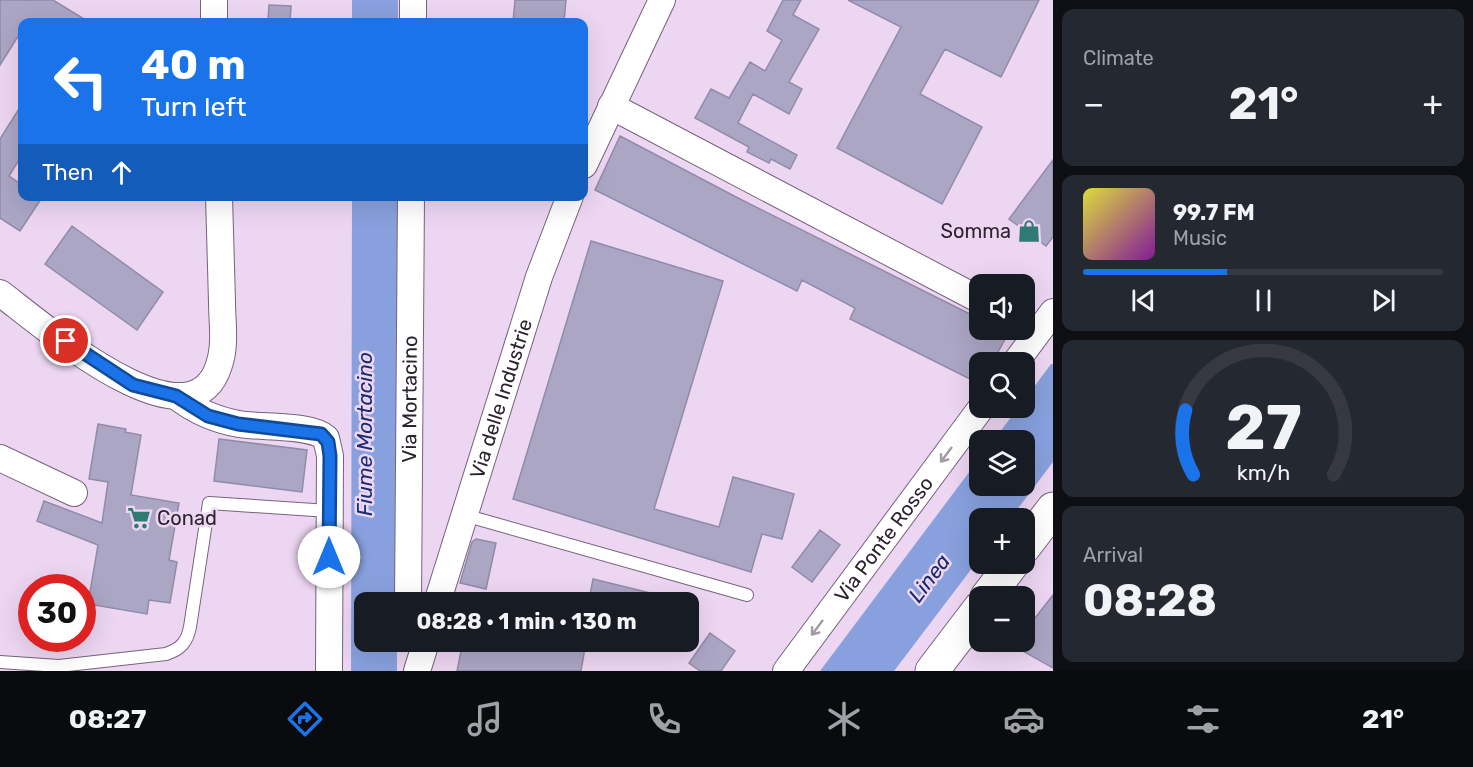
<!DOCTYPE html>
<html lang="en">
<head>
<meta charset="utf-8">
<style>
	body { margin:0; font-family:Rubik,sans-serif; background:#242831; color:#f1f3f6; height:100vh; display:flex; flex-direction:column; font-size:22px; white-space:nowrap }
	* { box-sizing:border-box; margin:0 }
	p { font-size:20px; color:#9ea1a6 }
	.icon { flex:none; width:33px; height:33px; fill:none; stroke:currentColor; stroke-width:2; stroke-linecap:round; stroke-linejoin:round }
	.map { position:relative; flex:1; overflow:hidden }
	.side { display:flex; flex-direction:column; gap:9px; padding:9px; background:#0d0f14; width:420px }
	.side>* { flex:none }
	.hud { position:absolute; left:18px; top:18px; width:570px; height:183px; border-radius:12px; box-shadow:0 6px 24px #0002; background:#1a73e8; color:#fff; overflow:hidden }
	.buttons { position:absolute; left:969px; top:274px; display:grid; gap:12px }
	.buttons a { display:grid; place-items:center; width:66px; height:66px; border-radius:12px; background:#171b24; box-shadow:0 6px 24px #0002; font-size:30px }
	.speed { position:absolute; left:18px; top:574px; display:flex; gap:12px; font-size:30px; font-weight:700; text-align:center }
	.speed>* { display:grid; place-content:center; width:78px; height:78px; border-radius:50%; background:#171b24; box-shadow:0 6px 24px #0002; line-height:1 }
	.speed .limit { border:9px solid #d22; background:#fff; color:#111 }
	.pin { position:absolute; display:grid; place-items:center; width:51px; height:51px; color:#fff; margin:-26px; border:3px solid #fff; border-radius:50%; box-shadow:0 2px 6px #0007 }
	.me { position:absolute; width:66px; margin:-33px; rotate:0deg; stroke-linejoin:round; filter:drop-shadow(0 0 4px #0008) }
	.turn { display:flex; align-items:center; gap:21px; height:126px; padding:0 24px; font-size:27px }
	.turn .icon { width:78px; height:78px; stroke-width:2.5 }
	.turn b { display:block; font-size:42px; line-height:51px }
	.then { display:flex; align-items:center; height:57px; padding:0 24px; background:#0003; gap:12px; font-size:22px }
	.big { font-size:45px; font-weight:700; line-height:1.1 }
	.side .tile { flex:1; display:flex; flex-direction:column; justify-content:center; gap:9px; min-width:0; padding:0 21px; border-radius:12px; background:#242831 }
	.side .dial { align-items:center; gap:0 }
	.dial svg { height:156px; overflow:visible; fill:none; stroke:#363941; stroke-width:7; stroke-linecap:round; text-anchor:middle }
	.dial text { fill:#f1f3f6; stroke:none }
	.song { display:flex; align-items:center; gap:18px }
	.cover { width:72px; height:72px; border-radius:9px; background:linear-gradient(135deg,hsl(60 70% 55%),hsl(290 70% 35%)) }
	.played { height:6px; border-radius:3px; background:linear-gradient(90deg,#1a73e8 40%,#363941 40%) }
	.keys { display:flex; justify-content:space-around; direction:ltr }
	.heat { display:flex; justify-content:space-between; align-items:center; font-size:33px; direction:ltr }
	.trip { position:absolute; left:354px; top:592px; width:345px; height:60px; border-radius:12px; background:#171b24; box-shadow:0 6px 24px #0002; font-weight:700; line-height:60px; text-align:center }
	.tabs { display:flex; height:96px; justify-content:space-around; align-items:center; background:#090b0e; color:#9ea1a6 }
	.tabs .icon { width:42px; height:42px }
	.tabs .active { color:#1a73e8 }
	.tabs b { font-size:27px; color:#f1f3f6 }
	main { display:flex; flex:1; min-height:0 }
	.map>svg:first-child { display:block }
	.water { fill:#88a1de }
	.building { fill:#aca6c5; stroke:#908ba9; stroke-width:1.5 }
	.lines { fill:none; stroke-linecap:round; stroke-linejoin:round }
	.lane-casing { stroke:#77637c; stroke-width:14 }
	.street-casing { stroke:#77637c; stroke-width:28 }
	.secondary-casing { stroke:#77637c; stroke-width:35 }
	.lane { stroke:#fff; stroke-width:12 }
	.street { stroke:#fff; stroke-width:26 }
	.secondary { stroke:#fff; stroke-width:33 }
	.oneway { stroke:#a09ca0 }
	.route-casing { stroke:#114b97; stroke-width:15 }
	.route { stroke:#1a73e8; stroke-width:10 }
	.labels { text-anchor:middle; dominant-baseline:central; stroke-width:5; stroke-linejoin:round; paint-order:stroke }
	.poi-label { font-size:20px; fill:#2b232d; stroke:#edd6f2; text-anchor:end }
	.street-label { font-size:20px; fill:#2b232d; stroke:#edd6f2 }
	.water-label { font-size:21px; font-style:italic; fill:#172b72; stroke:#edd6f2 }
</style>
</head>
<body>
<main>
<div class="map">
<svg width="1053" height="671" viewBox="0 0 1053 671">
	<rect width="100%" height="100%" fill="#edd6f2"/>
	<path class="water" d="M 352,0 L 398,0 L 398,22 L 352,22 Z
		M 352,197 L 398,197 L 397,603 L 364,603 L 364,642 L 397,642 L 397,671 L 351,671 Z
		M 1051,364 L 1053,364 L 1053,462 L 1010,519 L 980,519 L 979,559 L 894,671 L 820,671 L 979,459 L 980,486 L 1024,486 L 1024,441 L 993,441 L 1018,408 L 1024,408 L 1025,399 Z"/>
	<path class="building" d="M 0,0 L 53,0 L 89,22 L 22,22 L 22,30 L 0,65 Z
		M 515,0 L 566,0 L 564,22 L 513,22 Z
		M 783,0 L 801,0 L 793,15 L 819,29 L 789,82 L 802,89 L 789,114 L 753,94 L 738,123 L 797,155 L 790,169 L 771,159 L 769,163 L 747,152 L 749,147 L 695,118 L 711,89 L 729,98 L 750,62 L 765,71 L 782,40 L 767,31 Z
		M 848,0 L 1039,0 L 1001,77 L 945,49 L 920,94 L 982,127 L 942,204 L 837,148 L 901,27 Z
		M 269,5 L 291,6 L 290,22 L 268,22 Z
		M 22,104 L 22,155 L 9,176 L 22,185 L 22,196 L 43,196 L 20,231 L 0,218 L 0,139 Z
		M 620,136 L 738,198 L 980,319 L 980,330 L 1010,330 L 992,363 L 980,363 L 980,384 L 850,319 L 855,308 L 802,280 L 797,291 L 595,190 Z
		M 1053,160 L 1053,237 L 1046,246 L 1009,219 Z
		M 72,226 L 163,292 L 137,330 L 45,264 Z
		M 591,241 L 723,281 L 654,509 L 719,527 L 733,477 L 794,494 L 782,539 L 762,534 L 751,572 L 513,499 Z
		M 98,424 L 126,429 L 125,432 L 141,435 L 131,495 L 179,503 L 169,560 L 177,562 L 170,603 L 149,600 L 147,614 L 88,604 L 98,545 L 37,521 L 44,501 L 102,523 L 108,482 L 89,479 Z
		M 219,439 L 307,450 L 302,492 L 214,481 Z
		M 820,530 L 840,545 L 812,582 L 792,567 Z
		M 476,539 L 496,543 L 486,589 L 460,583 L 472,542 Z
		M 593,579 L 667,597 L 666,603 L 624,603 L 590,595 Z
		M 1053,595 L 1053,668 L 1014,646 L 1017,642 L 1024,642 L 1024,632 Z
		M 710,633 L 735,651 L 721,671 L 700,671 L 689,663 Z
		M 475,642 L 586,642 L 581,671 L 457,671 L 462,646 L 474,648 Z"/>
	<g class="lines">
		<g class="lane-casing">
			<path id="lane" d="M 464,515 L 747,595
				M 0,662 L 59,666 L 166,654 C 181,649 187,642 190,627 L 209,503 L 329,511"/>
		</g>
		<g class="street-casing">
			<g id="street">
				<path d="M 214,0 L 214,22"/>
				<path d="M 413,22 L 413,0"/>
				<path d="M 611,106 L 980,300"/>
				<path d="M 584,165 L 662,0"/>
				<path d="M 0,293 C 38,321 191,456 219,365 C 226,345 222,322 222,302 C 221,267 220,232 219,196"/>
				<path d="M 1015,363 L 1053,312"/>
				<path d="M 176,396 C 195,411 216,420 239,424 C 261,428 310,424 326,438 L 330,456 L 329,671"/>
				<path d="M 0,458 L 74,493"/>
				<path id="s1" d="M 408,603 L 411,196"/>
				<path id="s2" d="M 437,603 L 539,277 L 570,196"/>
				<path d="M 417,671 L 426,642"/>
				<path id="s3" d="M 786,671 L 981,408"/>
			</g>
		</g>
		<g class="secondary-casing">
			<path id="secondary" d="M 1024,547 L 1053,509
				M 987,597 L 1012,564
				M 932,671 L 980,608"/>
		</g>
		<use href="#lane" class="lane"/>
		<use href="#street" class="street"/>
		<use href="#secondary" class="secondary"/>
	</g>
	<defs><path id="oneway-shaft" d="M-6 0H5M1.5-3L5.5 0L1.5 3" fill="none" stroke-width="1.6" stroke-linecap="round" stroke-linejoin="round" transform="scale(1.5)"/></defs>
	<g class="oneway">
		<use href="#oneway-shaft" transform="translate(946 455) rotate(127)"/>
		<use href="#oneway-shaft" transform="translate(817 628) rotate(127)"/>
	</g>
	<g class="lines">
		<g class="route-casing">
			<path id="route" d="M 66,341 L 133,385 L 176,396 L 208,416 L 238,424 L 321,434 L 328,442 L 330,456 L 329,557"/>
		</g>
		<use href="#route" class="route"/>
	</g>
	<defs>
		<g id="shop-bare" transform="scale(1.8)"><path d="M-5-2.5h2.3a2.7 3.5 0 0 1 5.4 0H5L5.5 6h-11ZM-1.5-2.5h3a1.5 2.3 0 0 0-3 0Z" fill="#317a74" stroke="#edd6f2" stroke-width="2.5" paint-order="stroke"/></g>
		<g id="supermarket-bare" transform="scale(1.8)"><path d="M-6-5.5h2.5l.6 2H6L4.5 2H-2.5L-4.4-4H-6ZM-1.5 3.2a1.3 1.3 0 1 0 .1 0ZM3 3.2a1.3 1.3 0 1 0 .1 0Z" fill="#317a74" stroke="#edd6f2" stroke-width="2.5" paint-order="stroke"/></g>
	</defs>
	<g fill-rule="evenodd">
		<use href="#shop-bare" x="1029" y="231"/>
		<use href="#supermarket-bare" x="139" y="518"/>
	</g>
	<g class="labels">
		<g class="poi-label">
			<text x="1011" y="231">Somma</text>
			<text x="157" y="518" text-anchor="start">Conad</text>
		</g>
		<g class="street-label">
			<text stroke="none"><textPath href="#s2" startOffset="214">Via delle Industrie</textPath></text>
			<text stroke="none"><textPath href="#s1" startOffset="204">Via Mortacino</textPath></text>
			<text stroke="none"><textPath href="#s3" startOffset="164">Via Ponte Rosso</textPath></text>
		</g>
		<g class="water-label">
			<text transform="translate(364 434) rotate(-90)">Fiume Mortacino</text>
			<text transform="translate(929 578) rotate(-53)">Linea</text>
		</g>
	</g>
</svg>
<div class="buttons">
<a><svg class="icon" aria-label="sound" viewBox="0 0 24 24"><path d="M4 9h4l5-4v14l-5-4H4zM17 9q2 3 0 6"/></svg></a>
<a><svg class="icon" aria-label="search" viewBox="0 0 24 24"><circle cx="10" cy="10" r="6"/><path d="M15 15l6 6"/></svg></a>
<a><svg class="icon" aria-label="layers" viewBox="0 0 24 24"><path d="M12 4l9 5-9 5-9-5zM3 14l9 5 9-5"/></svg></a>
<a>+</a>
<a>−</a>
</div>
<div class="speed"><div class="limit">30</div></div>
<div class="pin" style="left:66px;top:341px;background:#d93025"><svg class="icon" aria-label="arrive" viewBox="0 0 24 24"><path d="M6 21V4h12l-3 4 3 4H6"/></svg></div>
<svg class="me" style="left:329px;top:557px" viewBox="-20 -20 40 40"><circle r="19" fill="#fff"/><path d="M0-13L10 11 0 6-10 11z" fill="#1a73e8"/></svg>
<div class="trip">08:28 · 1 min · 130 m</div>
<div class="hud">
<div class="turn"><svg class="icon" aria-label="left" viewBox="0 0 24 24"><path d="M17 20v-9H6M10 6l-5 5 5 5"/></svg><div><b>40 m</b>Turn left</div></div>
<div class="then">Then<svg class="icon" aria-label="ahead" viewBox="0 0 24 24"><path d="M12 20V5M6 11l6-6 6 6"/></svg></div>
</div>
</div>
<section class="side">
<div class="tile"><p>Climate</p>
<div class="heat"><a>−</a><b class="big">21°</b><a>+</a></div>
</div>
<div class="tile">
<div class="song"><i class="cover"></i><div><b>99.7 FM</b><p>Music</p></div></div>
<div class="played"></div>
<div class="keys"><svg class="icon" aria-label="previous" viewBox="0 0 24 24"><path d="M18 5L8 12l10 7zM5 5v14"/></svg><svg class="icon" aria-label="pause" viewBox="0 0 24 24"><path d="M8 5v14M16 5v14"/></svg><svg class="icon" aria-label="next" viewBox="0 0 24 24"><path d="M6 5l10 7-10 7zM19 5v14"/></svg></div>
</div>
<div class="tile dial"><svg viewBox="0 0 100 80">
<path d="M14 69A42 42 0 1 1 86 69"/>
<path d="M14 69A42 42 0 0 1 10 36" stroke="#1a73e8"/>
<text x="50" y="56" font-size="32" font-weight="700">27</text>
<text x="50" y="72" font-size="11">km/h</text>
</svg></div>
<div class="tile"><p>Arrival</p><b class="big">08:28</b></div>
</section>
</main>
<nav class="tabs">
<b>08:27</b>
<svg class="icon active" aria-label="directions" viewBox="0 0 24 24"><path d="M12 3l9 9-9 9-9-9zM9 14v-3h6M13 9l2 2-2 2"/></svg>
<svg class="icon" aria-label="music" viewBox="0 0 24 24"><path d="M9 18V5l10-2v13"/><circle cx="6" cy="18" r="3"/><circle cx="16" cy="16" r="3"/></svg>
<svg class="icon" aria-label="phone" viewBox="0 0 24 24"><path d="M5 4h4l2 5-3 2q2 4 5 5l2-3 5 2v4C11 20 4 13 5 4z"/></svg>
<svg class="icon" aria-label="climate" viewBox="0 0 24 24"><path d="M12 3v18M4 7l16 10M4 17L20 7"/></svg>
<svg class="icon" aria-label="car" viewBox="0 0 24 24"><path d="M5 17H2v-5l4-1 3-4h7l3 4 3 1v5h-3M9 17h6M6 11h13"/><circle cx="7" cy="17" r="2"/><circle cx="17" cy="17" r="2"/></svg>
<svg class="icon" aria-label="filters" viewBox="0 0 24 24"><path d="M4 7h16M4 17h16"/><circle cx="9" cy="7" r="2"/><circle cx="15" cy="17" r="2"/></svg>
<b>21°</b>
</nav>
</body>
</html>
